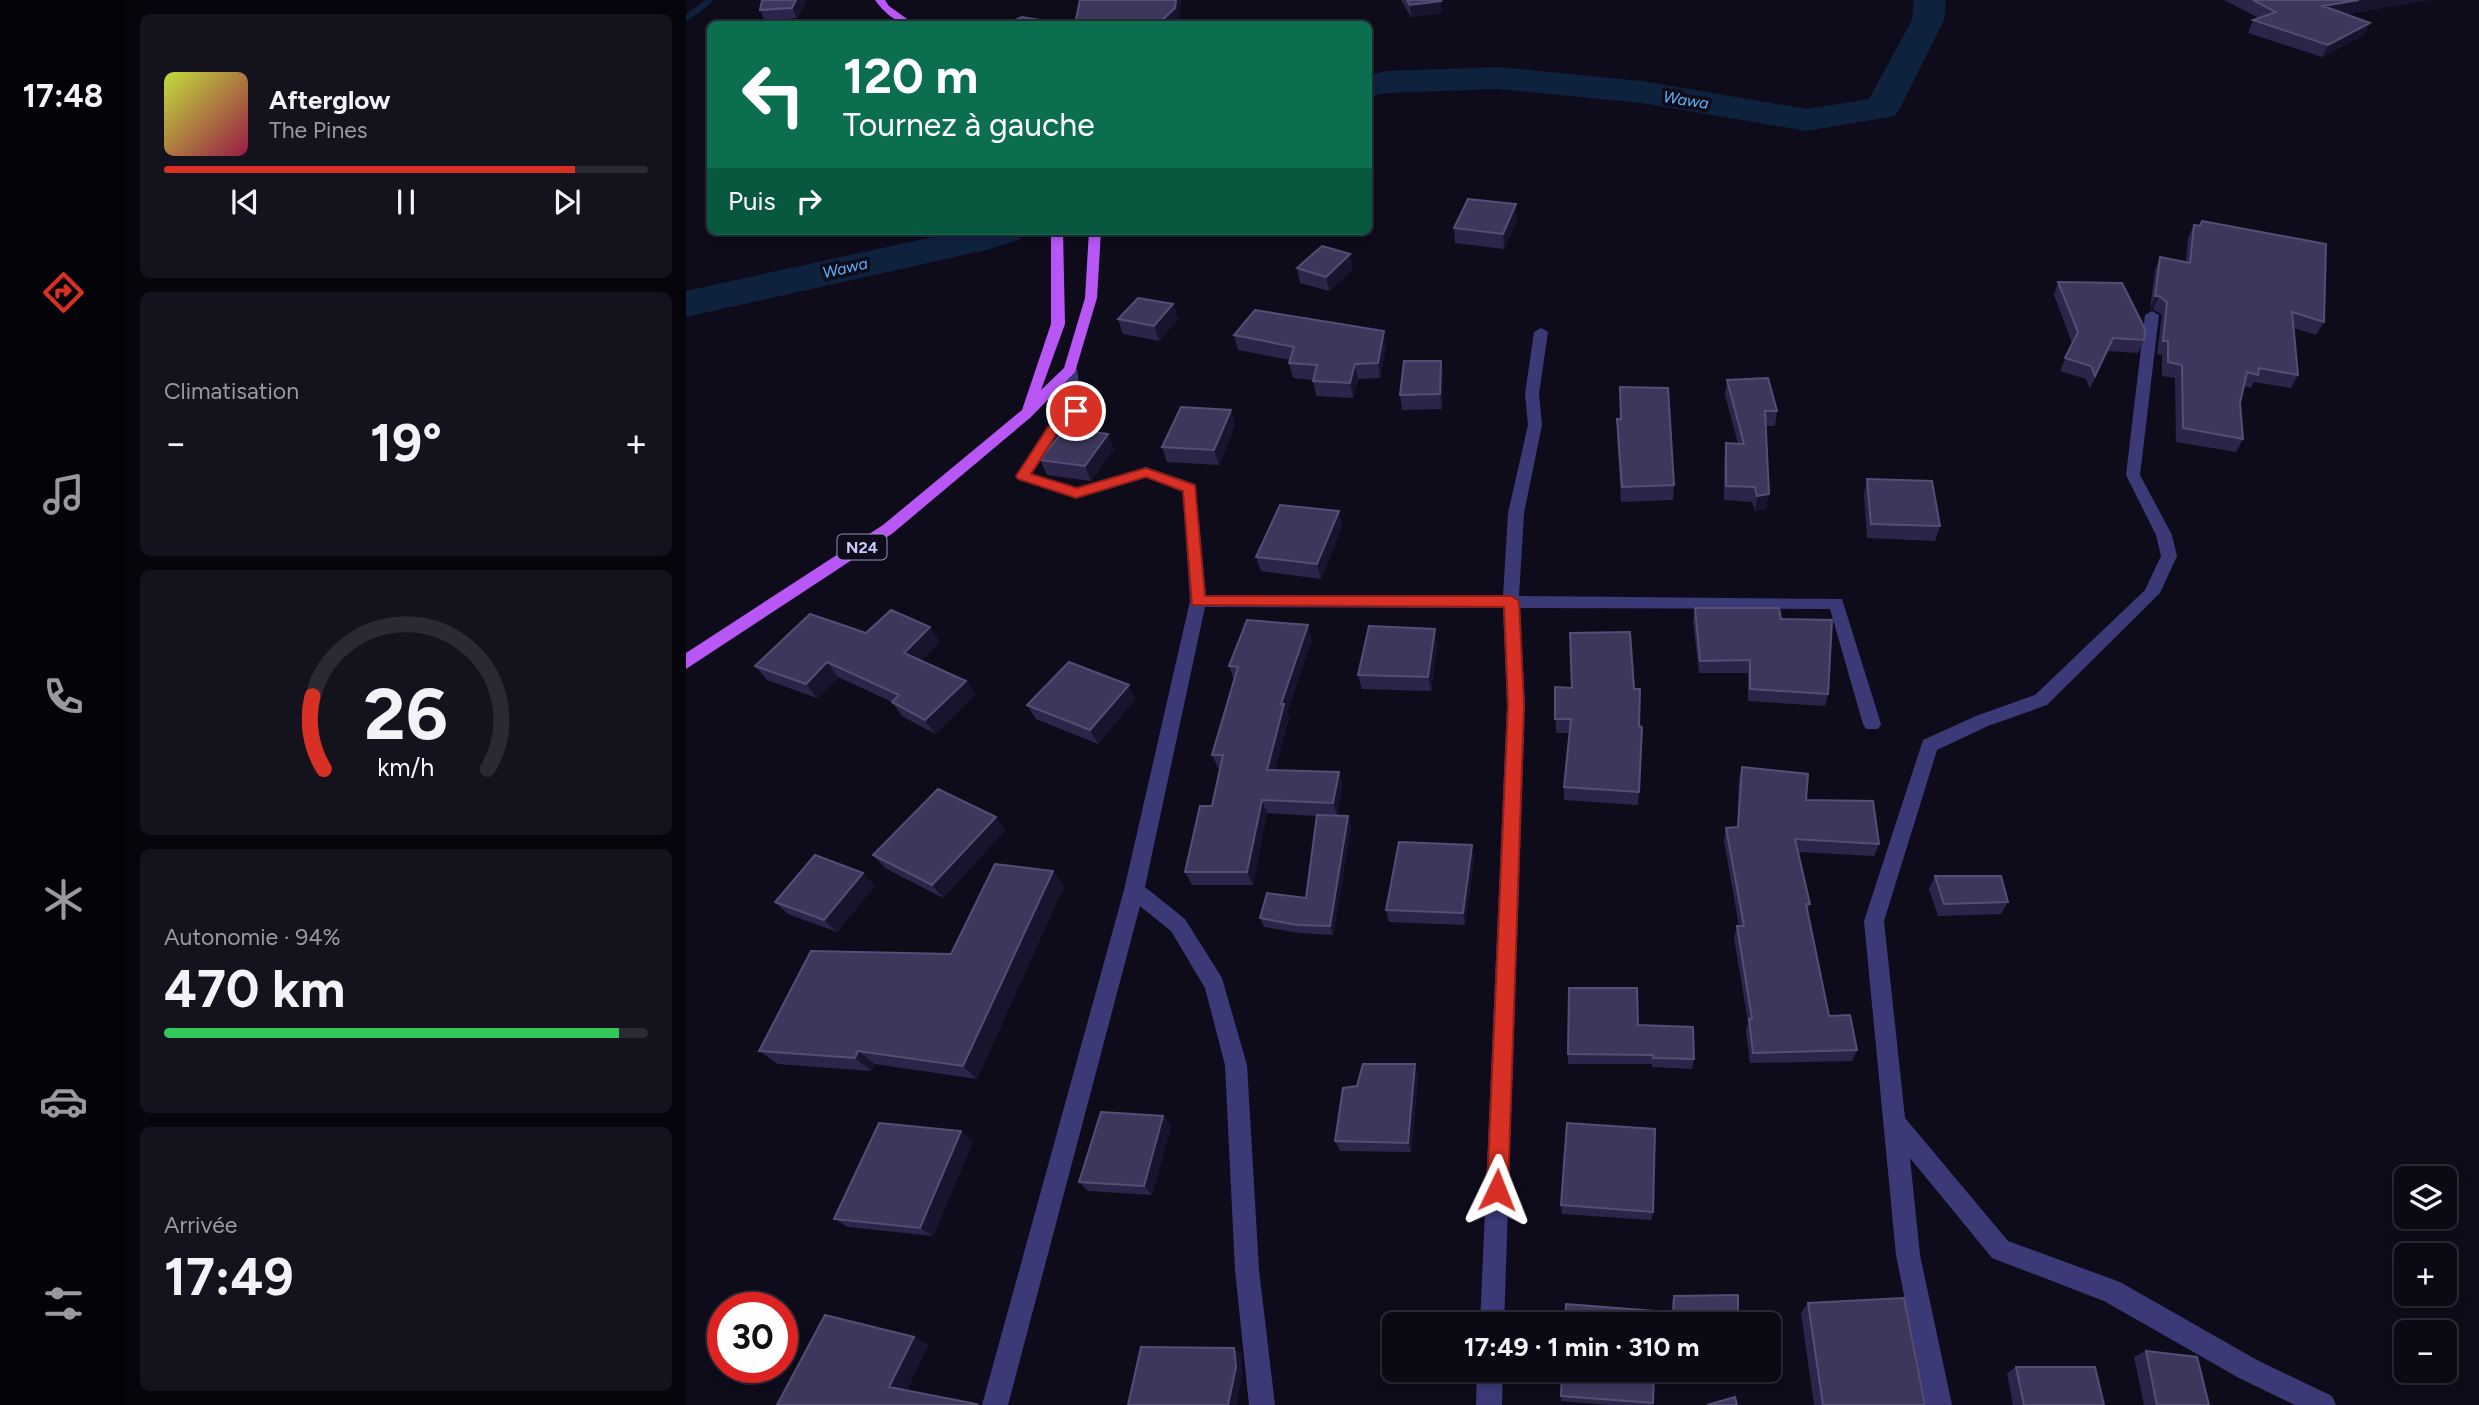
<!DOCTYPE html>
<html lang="fr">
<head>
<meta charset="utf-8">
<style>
	body { margin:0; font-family:Figtree,sans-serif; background:#13121d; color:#f1f3f6; height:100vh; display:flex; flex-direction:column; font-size:26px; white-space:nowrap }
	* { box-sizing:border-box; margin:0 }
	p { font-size:23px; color:#999aa0 }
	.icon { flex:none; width:38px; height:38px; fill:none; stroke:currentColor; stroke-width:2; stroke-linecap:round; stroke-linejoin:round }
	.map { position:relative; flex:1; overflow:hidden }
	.panel { display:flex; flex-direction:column; gap:14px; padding:14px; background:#06050b; width:560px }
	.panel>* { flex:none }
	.hud { position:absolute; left:21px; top:21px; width:665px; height:214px; border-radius:10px; box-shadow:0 4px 10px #0003,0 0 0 2px #2a2a34; background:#0b6e4f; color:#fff; overflow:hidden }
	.controls { position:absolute; left:1708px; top:1166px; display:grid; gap:14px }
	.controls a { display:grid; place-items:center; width:63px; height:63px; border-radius:10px; background:#0a0914; box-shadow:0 4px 10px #0003,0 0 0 2px #2a2a34; font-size:35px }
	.speed { position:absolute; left:21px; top:1292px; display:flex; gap:14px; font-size:35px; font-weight:700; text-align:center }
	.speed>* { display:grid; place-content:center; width:91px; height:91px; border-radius:50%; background:#0a0914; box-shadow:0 4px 10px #0003,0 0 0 2px #2a2a34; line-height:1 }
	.speed .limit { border:10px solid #d22; background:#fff; color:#111 }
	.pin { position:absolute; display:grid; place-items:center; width:60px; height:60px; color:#fff; margin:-30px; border:4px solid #fff; border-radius:50%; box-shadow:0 2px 7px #0007 }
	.me { position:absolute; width:77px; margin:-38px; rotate:2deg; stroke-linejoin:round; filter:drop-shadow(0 0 5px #0008) }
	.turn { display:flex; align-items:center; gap:24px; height:147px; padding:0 21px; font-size:32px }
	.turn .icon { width:91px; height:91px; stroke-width:2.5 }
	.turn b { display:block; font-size:49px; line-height:60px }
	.then { display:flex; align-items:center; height:66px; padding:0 21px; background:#0003; gap:14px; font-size:26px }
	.big { font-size:52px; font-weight:700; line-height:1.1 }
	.panel .widget { flex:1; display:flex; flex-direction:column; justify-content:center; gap:10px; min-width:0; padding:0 24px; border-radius:10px; background:#13121d }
	.panel .dial { align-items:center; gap:0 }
	.dial svg { height:182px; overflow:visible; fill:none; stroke:#2a2a34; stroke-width:7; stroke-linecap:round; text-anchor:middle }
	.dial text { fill:#f1f3f6; stroke:none }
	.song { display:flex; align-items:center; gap:21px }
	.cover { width:84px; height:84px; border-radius:10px; background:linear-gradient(135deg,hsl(70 70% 55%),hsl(340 70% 35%)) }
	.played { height:7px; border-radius:4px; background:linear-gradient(90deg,#d93025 85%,#2a2a34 85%) }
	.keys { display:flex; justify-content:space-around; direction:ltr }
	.heat { display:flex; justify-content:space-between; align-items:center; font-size:38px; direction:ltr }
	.charge { height:10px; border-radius:5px; background:linear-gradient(90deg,#34c759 94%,#2a2a34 0) }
	.trip { position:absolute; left:696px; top:1312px; width:399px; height:70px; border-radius:10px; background:#0a0914; box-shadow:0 4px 10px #0003,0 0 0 2px #2a2a34; font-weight:700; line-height:70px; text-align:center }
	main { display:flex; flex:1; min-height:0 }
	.tabs { display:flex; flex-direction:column; width:126px; justify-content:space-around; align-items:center; background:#040408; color:#999aa0 }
	.tabs .icon { width:49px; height:49px }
	.tabs .current { color:#d93025 }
	.tabs b { font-size:32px; color:#f1f3f6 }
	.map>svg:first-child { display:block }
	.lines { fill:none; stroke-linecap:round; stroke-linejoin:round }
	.stream { stroke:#0e213d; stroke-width:6 }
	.river { fill:#0e213d; fill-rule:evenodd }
	.street { fill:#3b3a77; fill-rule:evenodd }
	.primary { fill:#b857f5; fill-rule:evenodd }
	.wall { fill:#2c2549 }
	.shaded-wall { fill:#19142e }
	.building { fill:#3e375c; stroke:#544e75; stroke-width:2 }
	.route { fill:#d93025; stroke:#8d1f18; stroke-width:2 }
	.labels { text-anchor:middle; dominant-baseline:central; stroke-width:7; stroke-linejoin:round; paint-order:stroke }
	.far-water-label { font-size:16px; font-style:italic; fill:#5eb1f5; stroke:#0e0c1b }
	.shield { fill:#0e0c1b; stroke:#9490b8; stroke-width:2 }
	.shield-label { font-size:16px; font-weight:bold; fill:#cec9fc }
</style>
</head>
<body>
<main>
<nav class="tabs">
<b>17:48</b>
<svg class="icon current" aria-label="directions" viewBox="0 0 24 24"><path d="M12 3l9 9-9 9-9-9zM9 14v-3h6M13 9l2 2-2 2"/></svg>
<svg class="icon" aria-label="music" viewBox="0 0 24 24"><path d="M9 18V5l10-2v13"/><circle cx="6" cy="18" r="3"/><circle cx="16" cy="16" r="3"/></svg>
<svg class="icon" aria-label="phone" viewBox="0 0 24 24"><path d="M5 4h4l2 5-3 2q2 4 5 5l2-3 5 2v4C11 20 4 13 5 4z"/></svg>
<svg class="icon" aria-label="climate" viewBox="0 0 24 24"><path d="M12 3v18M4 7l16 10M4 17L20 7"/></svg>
<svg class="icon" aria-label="car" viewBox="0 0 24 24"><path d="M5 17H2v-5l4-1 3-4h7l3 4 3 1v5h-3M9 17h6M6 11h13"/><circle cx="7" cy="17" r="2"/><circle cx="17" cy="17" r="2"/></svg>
<svg class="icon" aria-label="filters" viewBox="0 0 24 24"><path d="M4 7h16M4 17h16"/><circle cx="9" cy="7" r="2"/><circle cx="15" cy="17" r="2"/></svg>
</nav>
<section class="panel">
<div class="widget">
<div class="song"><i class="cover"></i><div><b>Afterglow</b><p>The Pines</p></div></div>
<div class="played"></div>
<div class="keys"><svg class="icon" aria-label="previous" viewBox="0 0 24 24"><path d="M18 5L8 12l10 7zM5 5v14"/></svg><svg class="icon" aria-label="pause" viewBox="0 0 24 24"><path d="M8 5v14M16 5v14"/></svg><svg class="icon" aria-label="next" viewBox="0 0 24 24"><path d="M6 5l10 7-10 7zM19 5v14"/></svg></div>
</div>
<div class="widget"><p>Climatisation</p>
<div class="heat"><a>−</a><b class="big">19°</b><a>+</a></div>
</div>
<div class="widget dial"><svg viewBox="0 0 100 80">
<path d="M14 69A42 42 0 1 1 86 69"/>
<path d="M14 69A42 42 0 0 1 9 37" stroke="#d93025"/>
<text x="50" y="56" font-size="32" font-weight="700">26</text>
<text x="50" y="72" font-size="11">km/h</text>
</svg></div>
<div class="widget"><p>Autonomie · 94%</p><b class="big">470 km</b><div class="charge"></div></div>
<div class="widget"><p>Arrivée</p><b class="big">17:49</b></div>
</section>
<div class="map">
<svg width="1793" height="1405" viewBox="0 0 1793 1405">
	<rect width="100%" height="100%" fill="#0e0c1b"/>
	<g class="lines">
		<path class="stream" d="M 0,18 L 24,0"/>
		<path class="river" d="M 1228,0 L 1260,0 L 1258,20 L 1214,108 L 1209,116 L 1121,131 L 956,103 L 812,89 L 701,93 L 682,97 L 682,75 L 701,71 L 812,67 L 956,81 L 1121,109 L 1183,99 L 1226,20 Z
			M 274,231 L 339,231 L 333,240 L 300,250 L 0,317 L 0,291 Z"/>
		<path class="street" d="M 1466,311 L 1473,315 L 1454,475 L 1486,535 L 1491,556 L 1474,593 L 1361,705 L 1302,726 L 1251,750 L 1198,921 L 1219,1118 L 1322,1241 L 1434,1282 L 1571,1360 L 1646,1396 L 1650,1405 L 1609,1405 L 1553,1378 L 1418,1301 L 1306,1258 L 1224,1158 L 1234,1255 L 1266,1405 L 1240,1405 L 1210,1255 L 1178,921 L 1237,740 L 1290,716 L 1349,695 L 1459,590 L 1475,556 L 1470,535 L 1440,475 L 1459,315 Z
			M 855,328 L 862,332 L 853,394 L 856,425 L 838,513 L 833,596 L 1156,599 L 1195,724 L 1192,729 L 1180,729 L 1177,724 L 1144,609 L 834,608 L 839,705 L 818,1325 L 794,1325 L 821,705 L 817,608 L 519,607 L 459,887 L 499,919 L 536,978 L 561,1065 L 573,1270 L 589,1405 L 563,1405 L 549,1270 L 539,1065 L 519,988 L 485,931 L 454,906 L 322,1405 L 296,1405 L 438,890 L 504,601 L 497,491 L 459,477 L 390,498 L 332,480 L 330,476 L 362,427 L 383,410 L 377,369 L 384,365 L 391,369 L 397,411 L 372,433 L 346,474 L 390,488 L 460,467 L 509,484 L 520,595 L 817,596 L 822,513 L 842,425 L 839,394 L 848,332 Z
			M 791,1370 L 817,1370 L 816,1405 L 790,1405 Z"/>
		<path class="primary" d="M 189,0 L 199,0 L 203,6 L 228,24 C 212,25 198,13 189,0 Z
			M 365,231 L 377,231 L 379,324 L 355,390 L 378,368 L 399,298 L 403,231 L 415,231 L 411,298 L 389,372 L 345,417 L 207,533 L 0,669 L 0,653 L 197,525 L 336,410 L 365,324 Z"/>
	</g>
	<path class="wall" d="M 121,0 L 111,18 L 79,21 L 74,10 Z
		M 394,0 L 495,0 L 492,20 L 487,24 L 389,24 Z
		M 715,0 L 754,0 L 756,13 L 725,17 Z
		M 1538,0 L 1743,0 L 1659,14 L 1678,35 L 1636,57 L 1562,33 L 1567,20 L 1573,18 Z
		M 831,219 L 818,249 L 769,243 L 768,228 Z
		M 1516,221 L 1638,322 L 1630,335 L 1608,328 L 1612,375 L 1605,388 L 1568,382 L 1565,388 L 1558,386 L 1554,403 L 1557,439 L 1550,452 L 1490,442 L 1489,378 L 1476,376 L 1476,355 L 1471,354 L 1476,315 L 1467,309 L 1464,309 L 1469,270 L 1474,257 L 1500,262 L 1502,238 L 1508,225 L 1513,226 Z
		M 611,268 L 667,269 L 643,291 L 614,283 Z
		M 1372,282 L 1458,340 L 1452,353 L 1421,351 L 1404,389 L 1400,379 L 1374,371 L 1386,343 L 1368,295 Z
		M 487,304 L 492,319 L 473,341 L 437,334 L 432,319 Z
		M 548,335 L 700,346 L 694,378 L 672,379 L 667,398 L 630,396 L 627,380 L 607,378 L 603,363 L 604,360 L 552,350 Z
		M 755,361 L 757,376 L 756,409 L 716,410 L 714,395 Z
		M 1041,380 L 1091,411 L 1089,426 L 1080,426 L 1080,509 L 1069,511 L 1066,502 L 1038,500 L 1038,458 L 1040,443 L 1052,444 L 1039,395 Z
		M 934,387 L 988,485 L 987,500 L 935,502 L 931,433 L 931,419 L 934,419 Z
		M 545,410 L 549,425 L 533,465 L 481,462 L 476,447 Z
		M 428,449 L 405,481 L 361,475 L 354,460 Z
		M 1181,479 L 1254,526 L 1249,541 L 1181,538 L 1178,494 Z
		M 656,526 L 635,579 L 575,571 L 570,557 Z
		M 1009,608 L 1095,619 L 1142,694 L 1139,706 L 1062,701 L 1062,673 L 1013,673 L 1007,621 Z
		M 180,633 L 254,642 L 235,660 L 280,681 L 289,695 L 249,734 L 216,716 L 206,702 L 152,677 L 131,698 L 81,680 L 69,666 Z
		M 626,639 L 601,713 L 603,718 L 589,770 L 653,772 L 656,785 L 651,816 L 662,816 L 665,826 L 647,935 L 614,933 L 578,927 L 574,918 L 620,898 L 631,816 L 581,813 L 567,885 L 506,885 L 499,872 L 526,806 L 534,768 L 532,768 L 526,755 L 548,680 L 543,666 Z
		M 751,644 L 745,691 L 676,689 L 672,675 Z
		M 869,687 L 948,689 L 953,726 L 956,727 L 952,805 L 878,800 L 878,787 L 883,733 L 870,733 Z
		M 449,699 L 412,744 L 350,719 L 341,705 Z
		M 1056,767 L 1120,800 L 1193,844 L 1188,856 L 1112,852 L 1124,904 L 1121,911 L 1143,1016 L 1171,1050 L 1166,1061 L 1064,1063 L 1060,1030 L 1062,1022 L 1048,938 L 1051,926 L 1053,926 L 1038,841 L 1040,828 L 1051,827 L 1053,780 Z
		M 319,830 L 257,898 L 199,868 L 187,855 Z
		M 786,845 L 788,858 L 779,925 L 703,922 L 700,910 Z
		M 1249,876 L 1322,902 L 1315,914 L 1252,916 L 1243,889 Z
		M 189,885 L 151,932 L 102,914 L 89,902 Z
		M 378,886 L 291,1079 L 189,1064 L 185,1071 L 92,1064 L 73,1051 L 265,954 Z
		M 883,988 L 952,1025 L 1008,1059 L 1006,1069 L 966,1067 L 966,1064 L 882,1064 Z
		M 732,1075 L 725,1152 L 654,1151 L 649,1141 L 671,1086 Z
		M 477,1116 L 485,1126 L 466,1195 L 402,1191 L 393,1182 Z
		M 287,1141 L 247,1236 L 162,1227 L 148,1219 Z
		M 875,1205 L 967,1212 L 965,1220 L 876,1214 Z
		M 988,1296 L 1052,1325 L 985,1325 L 986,1303 Z
		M 1122,1303 L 1239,1405 L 1128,1405 L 1115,1313 Z
		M 1460,1351 L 1523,1405 L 1458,1405 L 1448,1357 Z
		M 1330,1367 L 1418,1405 L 1327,1405 L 1321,1373 Z
		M 875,1396 L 967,1403 L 967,1405 L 924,1405 L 875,1401 Z"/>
	<path class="shaded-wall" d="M 110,0 L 121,0 L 111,18 L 106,8 Z
		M 490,0 L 495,0 L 492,20 L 487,24 L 472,24 Z
		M 1673,0 L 1743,0 L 1632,18 L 1637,6 Z
		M 755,1 L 756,13 L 725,17 L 724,5 Z
		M 1684,23 L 1678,35 L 1636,57 L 1642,45 Z
		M 830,204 L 831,219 L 818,249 L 817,234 Z
		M 664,254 L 667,269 L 643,291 L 640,277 Z
		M 1469,296 L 1473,296 L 1467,309 L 1464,309 Z
		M 487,304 L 492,319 L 473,341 L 468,326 Z
		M 698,331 L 700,346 L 694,378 L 692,363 Z
		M 755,361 L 757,376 L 756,409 L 754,394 Z
		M 669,364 L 672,379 L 667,398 L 664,383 Z
		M 545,410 L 549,425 L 533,465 L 528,450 Z
		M 422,434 L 428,449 L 405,481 L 399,466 Z
		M 1083,494 L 1080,509 L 1069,511 L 1071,496 Z
		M 653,511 L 656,526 L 635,579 L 631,564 Z
		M 622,625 L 626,639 L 601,713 L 603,718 L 586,784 L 581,770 L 595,704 Z
		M 244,627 L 254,642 L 228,667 L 218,653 Z
		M 749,629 L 751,644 L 745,691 L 742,677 Z
		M 141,662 L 152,677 L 131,698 L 120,684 Z
		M 280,681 L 289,695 L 249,734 L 239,720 Z
		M 443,685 L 449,699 L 412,744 L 404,730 Z
		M 653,772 L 656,785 L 651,816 L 647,803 Z
		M 576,800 L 581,813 L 567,885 L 561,872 Z
		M 662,816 L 665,826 L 647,935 L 644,926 Z
		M 310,817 L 319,830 L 257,898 L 246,885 Z
		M 786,845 L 788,858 L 779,925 L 777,913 Z
		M 367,871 L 378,886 L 291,1079 L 277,1066 Z
		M 177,873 L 189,885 L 151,932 L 138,920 Z
		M 172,1051 L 189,1064 L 185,1071 L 169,1058 Z
		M 729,1064 L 732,1075 L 725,1152 L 722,1143 Z
		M 477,1116 L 485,1126 L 466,1195 L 458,1186 Z
		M 275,1131 L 287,1141 L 247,1236 L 234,1228 Z
		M 228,1337 L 243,1344 L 220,1393 L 203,1387 Z
		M 548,1348 L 555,1354 L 557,1373 L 551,1405 L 542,1405 Z"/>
	<path class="building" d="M 76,0 L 110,0 L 106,8 L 74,10 Z
		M 394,0 L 490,0 L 489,8 L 472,24 L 442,21 L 441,24 L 389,24 Z
		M 721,0 L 754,0 L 755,1 L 724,5 Z
		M 1567,0 L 1673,0 L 1637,6 L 1684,23 L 1642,45 L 1567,20 L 1590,12 Z
		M 336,17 L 376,24 L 320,24 Z
		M 782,199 L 830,204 L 817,234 L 768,228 Z
		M 1516,221 L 1640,244 L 1638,322 L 1606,312 L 1612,375 L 1573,368 L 1572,375 L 1561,372 L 1554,403 L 1557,439 L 1497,428 L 1496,365 L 1482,362 L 1482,341 L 1477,341 L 1481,302 L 1473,296 L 1469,296 L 1474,257 L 1504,263 L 1508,225 L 1514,226 Z
		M 636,246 L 664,254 L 640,277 L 611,268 Z
		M 1372,282 L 1436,283 L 1459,329 L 1458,340 L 1427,338 L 1409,376 L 1405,366 L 1379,358 L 1392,332 Z
		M 452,298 L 487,304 L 468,326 L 432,319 Z
		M 569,310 L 698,331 L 692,363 L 669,364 L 664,383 L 627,381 L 631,365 L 603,363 L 608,347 L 548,335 Z
		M 718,361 L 755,361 L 754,394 L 714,395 Z
		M 1082,378 L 1091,411 L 1079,411 L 1083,494 L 1071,496 L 1069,487 L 1040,486 L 1040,443 L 1058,444 L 1041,380 Z
		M 934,387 L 982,388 L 988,485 L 936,487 L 931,419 L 935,419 Z
		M 495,407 L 545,410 L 528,450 L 476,447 Z
		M 387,429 L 422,434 L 399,466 L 354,460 L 376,432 L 384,433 Z
		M 1181,479 L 1246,481 L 1254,526 L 1185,524 Z
		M 594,505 L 653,511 L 631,564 L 570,557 Z
		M 1009,608 L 1093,608 L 1095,619 L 1146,620 L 1142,694 L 1064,689 L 1064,660 L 1014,661 Z
		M 205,610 L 244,627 L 218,653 L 280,681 L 239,720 L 206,702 L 213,695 L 141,662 L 120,684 L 69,666 L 124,614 L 180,633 Z
		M 561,620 L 622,625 L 595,704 L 598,704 L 581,770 L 653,772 L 647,803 L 576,800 L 561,872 L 499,872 L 514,806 L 526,806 L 537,755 L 526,755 L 552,667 L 543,666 Z
		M 683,626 L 749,629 L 742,677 L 672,675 Z
		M 944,632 L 948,689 L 954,689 L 953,726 L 956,727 L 953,792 L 878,787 L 885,719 L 869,719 L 869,687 L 886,688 L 884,633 Z
		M 383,662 L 443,685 L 404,730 L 341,705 Z
		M 1056,767 L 1122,774 L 1120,800 L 1187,801 L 1193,844 L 1109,839 L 1124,904 L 1120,904 L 1143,1016 L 1164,1015 L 1171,1050 L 1067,1053 L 1063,1019 L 1066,1019 L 1051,926 L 1058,926 L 1040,828 L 1052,827 Z
		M 252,789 L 310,817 L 246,885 L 187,855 Z
		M 631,815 L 662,816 L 644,926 L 611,925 L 574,918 L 581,893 L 620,898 Z
		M 713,842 L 786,845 L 777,913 L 700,910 Z
		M 129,855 L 177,873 L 138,920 L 89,902 Z
		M 309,864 L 367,871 L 277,1066 L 172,1051 L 169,1058 L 73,1051 L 125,951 L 265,954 Z
		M 1249,876 L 1315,876 L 1322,902 L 1258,904 Z
		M 883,988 L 951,988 L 952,1025 L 1007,1027 L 1008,1059 L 967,1058 L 967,1055 L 882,1054 Z
		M 677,1064 L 729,1064 L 722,1143 L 649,1141 L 657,1088 L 671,1086 Z
		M 415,1112 L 477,1116 L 458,1186 L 393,1182 Z
		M 193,1123 L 275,1131 L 234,1228 L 148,1219 Z
		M 881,1123 L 969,1129 L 967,1212 L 875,1205 Z
		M 1052,1295 L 1052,1325 L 987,1325 L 988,1296 Z
		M 1218,1298 L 1239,1405 L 1137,1405 L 1122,1303 Z
		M 880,1304 L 969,1311 L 969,1325 L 879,1325 Z
		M 139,1315 L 228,1337 L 203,1387 L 291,1404 L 290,1405 L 91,1405 Z
		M 455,1347 L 548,1348 L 550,1367 L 542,1405 L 442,1405 Z
		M 1460,1351 L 1511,1357 L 1523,1405 L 1471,1405 Z
		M 1330,1367 L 1409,1367 L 1418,1405 L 1338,1405 Z
		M 876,1370 L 968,1370 L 967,1403 L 875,1396 Z
		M 1049,1397 L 1051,1405 L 1021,1405 Z"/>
	<path class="route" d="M 390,407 L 397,411 L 395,414 L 371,433 L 345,474 L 391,488 L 460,468 L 509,485 L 519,596 L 825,596 L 833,601 L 838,705 L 822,1190 L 819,1197 L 811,1201 L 804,1197 L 801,1190 L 822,705 L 818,607 L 506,605 L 497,491 L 460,477 L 390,498 L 332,479 L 330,476 L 362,427 Z"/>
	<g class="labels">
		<g class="far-water-label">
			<text transform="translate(1000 100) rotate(9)">Wawa</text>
			<text transform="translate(159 268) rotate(-13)">Wawa</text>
		</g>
		<rect class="shield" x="151.5" y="534.5" width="49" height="25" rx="5"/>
		<g class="shield-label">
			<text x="176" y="547">N24</text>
		</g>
	</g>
</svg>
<div class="controls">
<a><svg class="icon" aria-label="layers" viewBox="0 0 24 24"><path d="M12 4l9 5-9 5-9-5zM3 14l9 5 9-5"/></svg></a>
<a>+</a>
<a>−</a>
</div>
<div class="speed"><div class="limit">30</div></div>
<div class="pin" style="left:390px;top:411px;background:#d93025"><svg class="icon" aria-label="arrive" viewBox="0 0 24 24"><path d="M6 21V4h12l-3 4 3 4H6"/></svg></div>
<svg class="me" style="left:811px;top:1190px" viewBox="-20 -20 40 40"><path d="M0-17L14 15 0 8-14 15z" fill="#d93025" stroke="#fff" stroke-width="4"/></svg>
<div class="trip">17:49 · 1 min · 310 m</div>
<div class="hud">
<div class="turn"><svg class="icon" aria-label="left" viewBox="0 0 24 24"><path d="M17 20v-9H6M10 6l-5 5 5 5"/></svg><div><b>120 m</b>Tournez à gauche</div></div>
<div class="then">Puis<svg class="icon" aria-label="right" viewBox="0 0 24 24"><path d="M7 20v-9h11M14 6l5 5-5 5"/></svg></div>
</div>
</div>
</main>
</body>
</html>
